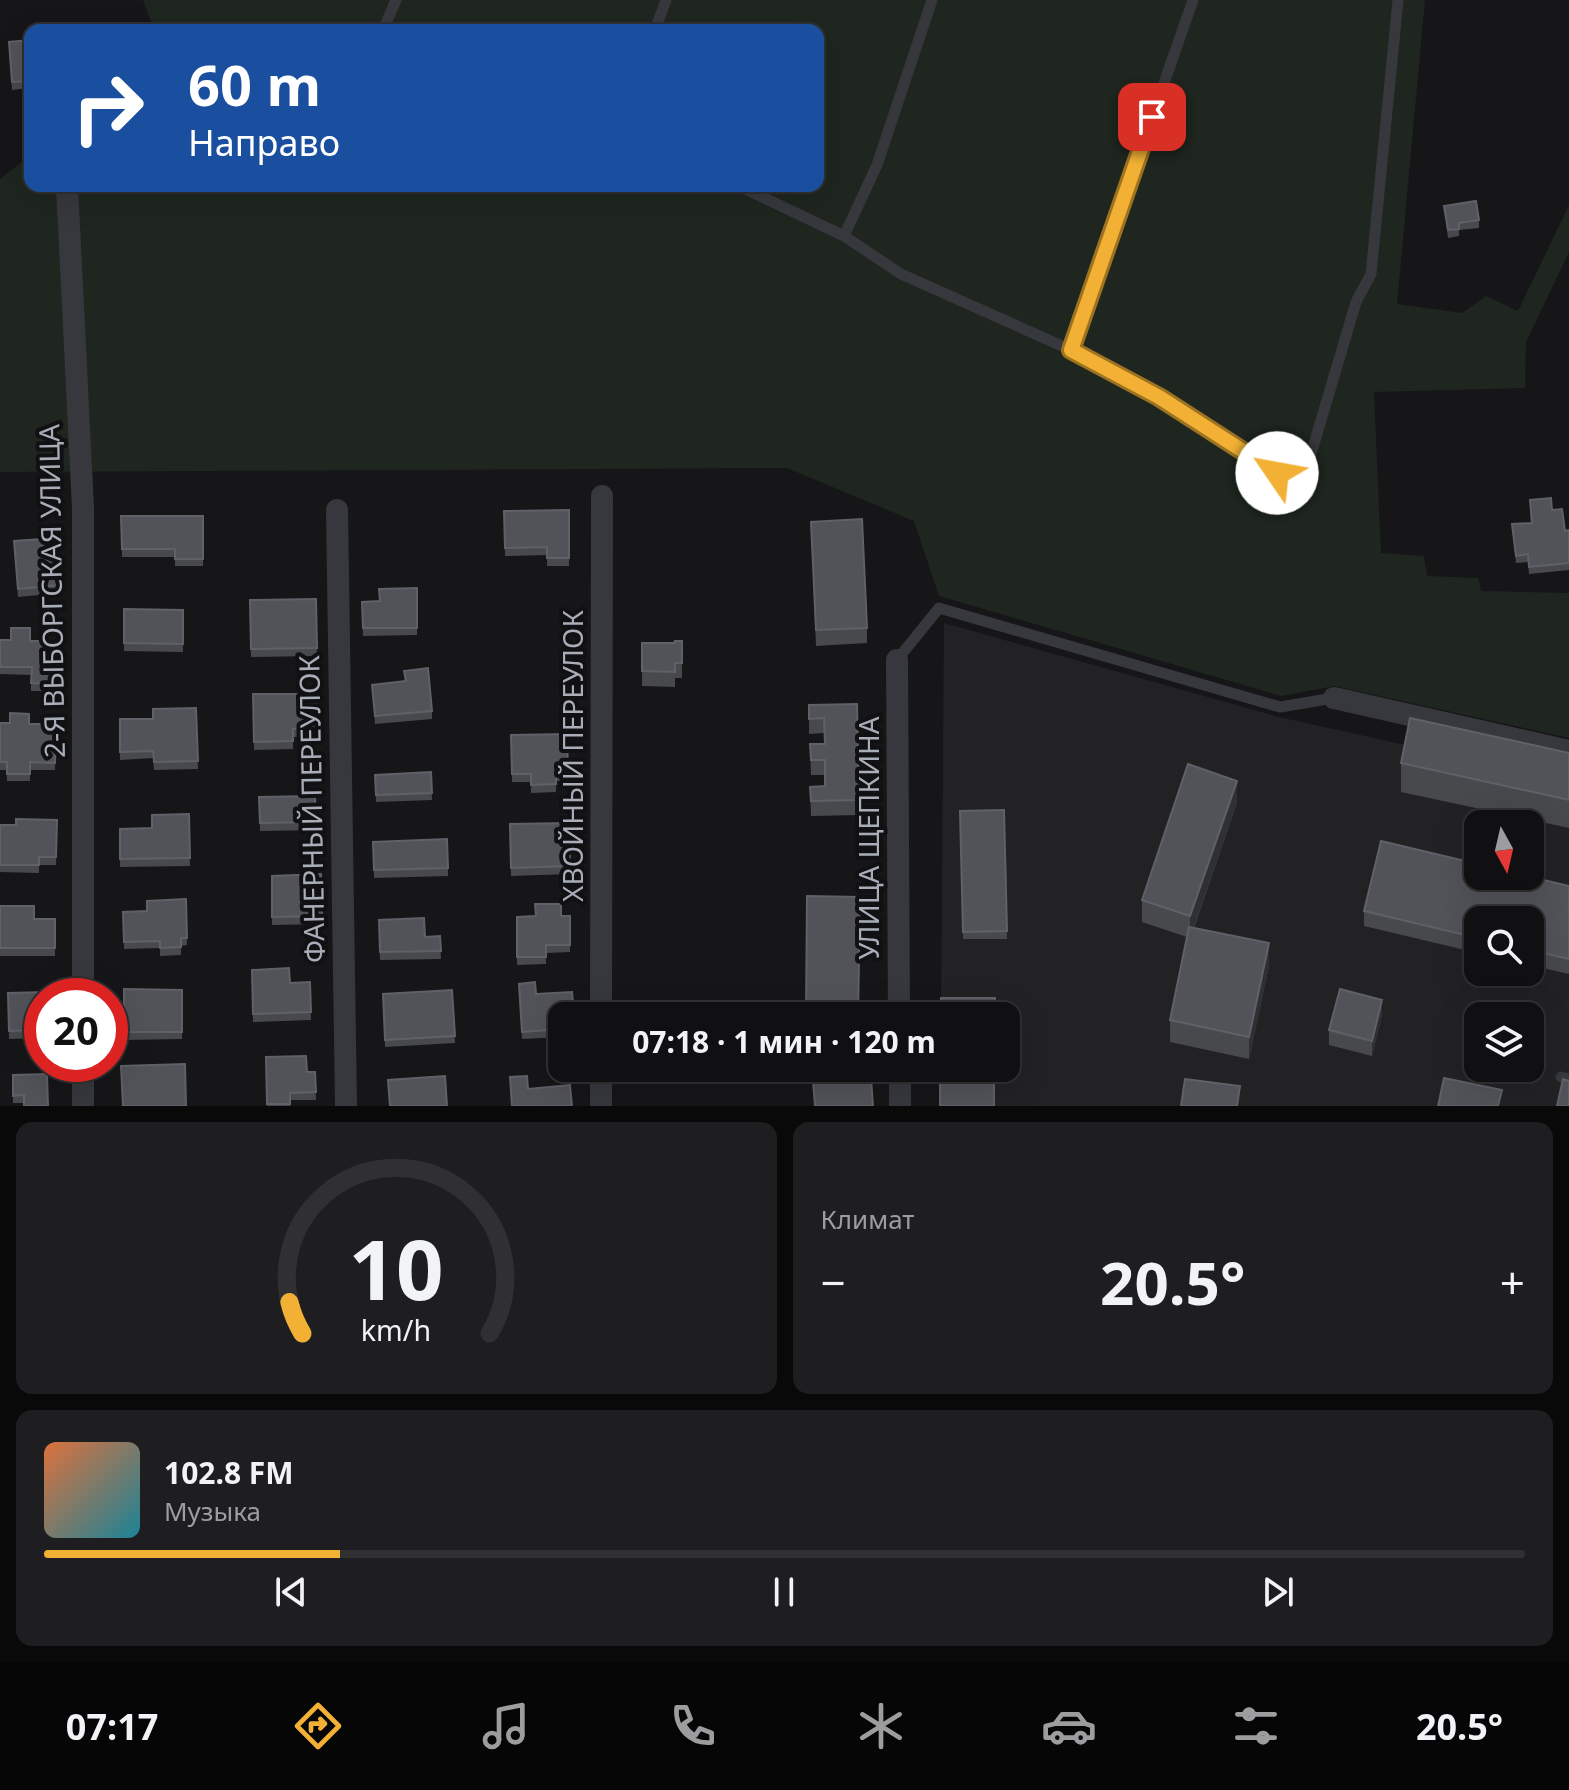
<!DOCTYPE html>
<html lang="ru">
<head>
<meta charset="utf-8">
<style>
	body { margin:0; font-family:"Noto Sans",sans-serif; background:#1e1e20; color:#f1f3f6; height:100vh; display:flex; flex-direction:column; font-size:30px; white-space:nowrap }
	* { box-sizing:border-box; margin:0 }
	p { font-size:26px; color:#9c9d9f }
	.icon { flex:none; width:44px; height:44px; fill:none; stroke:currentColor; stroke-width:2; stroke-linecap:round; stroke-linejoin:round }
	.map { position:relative; height:1106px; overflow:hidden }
	.drawer { display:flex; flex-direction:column; gap:16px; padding:16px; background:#09090a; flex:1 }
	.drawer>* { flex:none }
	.top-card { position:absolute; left:24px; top:24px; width:800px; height:168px; border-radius:16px; box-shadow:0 8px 32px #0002,0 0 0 2px #303032; background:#1a4fa0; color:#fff; overflow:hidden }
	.needle { width:52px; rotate:172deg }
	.buttons { position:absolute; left:1464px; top:810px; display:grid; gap:16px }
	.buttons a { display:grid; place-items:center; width:80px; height:80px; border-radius:16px; background:#101012; box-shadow:0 8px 32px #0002,0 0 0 2px #303032; font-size:40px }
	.speed { position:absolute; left:24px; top:978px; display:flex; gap:16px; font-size:40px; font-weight:700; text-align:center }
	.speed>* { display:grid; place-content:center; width:104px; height:104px; border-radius:50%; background:#101012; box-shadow:0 8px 32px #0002,0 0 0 2px #303032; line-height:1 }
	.speed .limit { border:12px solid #d22; background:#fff; color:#111 }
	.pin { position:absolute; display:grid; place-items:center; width:68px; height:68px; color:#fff; margin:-34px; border-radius:16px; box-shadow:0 4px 12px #0006 }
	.me { position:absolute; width:88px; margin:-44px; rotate:303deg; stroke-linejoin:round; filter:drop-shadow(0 0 6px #0008) }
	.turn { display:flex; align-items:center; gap:28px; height:168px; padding:0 32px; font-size:36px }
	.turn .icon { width:104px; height:104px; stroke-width:2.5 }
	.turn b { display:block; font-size:56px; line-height:68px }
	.big { font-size:60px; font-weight:700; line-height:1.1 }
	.drawer .widget { flex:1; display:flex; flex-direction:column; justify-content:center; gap:12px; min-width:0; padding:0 28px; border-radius:16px; background:#1e1e20 }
	.drawer .dial { align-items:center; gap:0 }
	.dial svg { height:208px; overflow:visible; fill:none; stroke:#303032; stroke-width:7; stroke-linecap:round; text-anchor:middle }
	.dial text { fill:#f1f3f6; stroke:none }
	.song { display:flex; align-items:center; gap:24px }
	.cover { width:96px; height:96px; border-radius:12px; background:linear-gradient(135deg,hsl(20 70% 55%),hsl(190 70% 35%)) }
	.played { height:8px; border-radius:4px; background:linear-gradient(90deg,#f2b134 20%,#303032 20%) }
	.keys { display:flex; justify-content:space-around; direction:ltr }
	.heat { display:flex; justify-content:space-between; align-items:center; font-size:44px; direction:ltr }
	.drawer .tiles { flex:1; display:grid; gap:16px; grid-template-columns:1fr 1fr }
	.widget:last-child { grid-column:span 2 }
	.trip { position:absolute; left:548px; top:1002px; width:472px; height:80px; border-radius:16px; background:#101012; box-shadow:0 8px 32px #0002,0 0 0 2px #303032; font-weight:700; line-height:80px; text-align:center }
	.dock { display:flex; height:128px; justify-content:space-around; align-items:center; background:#060607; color:#9c9d9f }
	.dock .icon { width:56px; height:56px }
	.dock .selected { color:#f2b134 }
	.dock b { font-size:36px; color:#f1f3f6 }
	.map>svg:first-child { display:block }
	.built { fill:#222225; fill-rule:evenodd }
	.green { fill:#1e261f }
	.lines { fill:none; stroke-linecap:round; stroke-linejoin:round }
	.lane { stroke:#37383d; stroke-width:11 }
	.street { stroke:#37383d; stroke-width:22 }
	.wall { fill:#47494d }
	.shaded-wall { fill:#2f3033 }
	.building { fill:#525359; stroke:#5f6168; stroke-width:2 }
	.route-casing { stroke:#9d7322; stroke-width:20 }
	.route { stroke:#f2b134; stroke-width:14 }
	.labels { text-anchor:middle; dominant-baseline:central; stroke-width:8; stroke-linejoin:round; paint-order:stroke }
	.street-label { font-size:28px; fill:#a8adb8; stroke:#111113 }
</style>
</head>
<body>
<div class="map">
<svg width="1569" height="1106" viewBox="0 0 1569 1106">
	<rect width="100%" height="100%" fill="#161618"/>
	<path class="built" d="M 944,623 L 1279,717 L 1569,781 L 1569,1106 L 940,1106 L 940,1068 L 1006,1068 L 1006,1016 L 941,1016 ZM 1478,824 L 1530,824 L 1530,876 L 1478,876 ZM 1478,920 L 1530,920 L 1530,972 L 1478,972 ZM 1478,1016 L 1530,1016 L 1530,1068 L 1478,1068 Z"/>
	<path class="green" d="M 143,0 L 1425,0 L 1397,304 L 1462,313 L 1486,296 L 1518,311 L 1569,205 L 1569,252 L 1526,342 L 1525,388 L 1374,392 L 1381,553 L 1424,556 L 1427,576 L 1478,578 L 1481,591 L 1569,593 L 1569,738 L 1335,686 L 1281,696 L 939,596 L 914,521 L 787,468 L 0,472 L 0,179 L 30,156 L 30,186 L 818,186 L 818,30 L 154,30 Z"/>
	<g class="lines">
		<path class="lane" d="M 383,30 L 396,0
			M 655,30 L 666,0
			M 739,186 L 844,236 L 901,274 L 1071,350 L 1159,397 L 1301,488 L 1356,302 L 1371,274 L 1398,0
			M 844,236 L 877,165 L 932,0
			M 1071,350 L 1193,0
			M 897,660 L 939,608 L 1280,707 L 1334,698
			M 1561,1077 L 1569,1079"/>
		<path class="street" d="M 67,186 L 83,508 L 83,996
			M 337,510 L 346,1106
			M 897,660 L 899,1016
			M 1334,698 L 1569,751
			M 601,1016 L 602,496
			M 900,1068 L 900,1106
			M 83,1106 L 83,1064
			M 601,1106 L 601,1068"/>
	</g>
	<path class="wall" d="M 30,40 L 30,88 L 12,90 L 9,49 Z
		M 1444,206 L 1479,220 L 1479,228 L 1459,230 L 1459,236 L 1448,238 Z
		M 1530,500 L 1552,510 L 1565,531 L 1569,530 L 1569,570 L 1529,574 L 1528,562 L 1516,563 L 1512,524 L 1531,523 Z
		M 569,510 L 569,566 L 547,566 L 547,555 L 505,556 L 504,511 Z
		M 121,516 L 203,516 L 203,566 L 175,566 L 175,557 L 122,557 Z
		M 811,522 L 867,628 L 867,643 L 816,646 Z
		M 14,541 L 60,585 L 60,593 L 18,597 Z
		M 417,588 L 417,635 L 363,636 L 362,602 L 379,601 Z
		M 316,599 L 317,656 L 251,657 L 250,600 Z
		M 124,609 L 183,610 L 183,652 L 124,651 Z
		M 0,640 L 59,641 L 58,691 L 31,691 L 31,675 L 0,674 Z
		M 682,641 L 682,678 L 675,678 L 675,687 L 642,686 L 642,643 L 674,643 Z
		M 404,671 L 432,711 L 432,719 L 375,724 L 372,685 L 405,682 Z
		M 253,694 L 305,700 L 317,700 L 317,736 L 293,737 L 293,749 L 254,750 Z
		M 857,704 L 859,815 L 811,816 L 810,787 L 825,786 L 825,775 L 811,775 L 810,744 L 825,744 L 824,733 L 809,734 L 809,705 Z
		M 196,708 L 198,769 L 154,770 L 153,758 L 120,760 L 120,719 L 153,719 Z
		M 0,723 L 56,724 L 55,770 L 30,770 L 30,781 L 7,781 L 7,770 L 0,770 Z
		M 567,734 L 568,781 L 556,781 L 556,792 L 531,793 L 531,782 L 512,782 L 511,735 Z
		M 1569,753 L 1569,828 L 1401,792 L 1401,763 Z
		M 431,772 L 432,800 L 376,802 L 375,775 Z
		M 315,796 L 316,830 L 260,831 L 259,797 Z
		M 1237,803 L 1194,928 L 1269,966 L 1249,1059 L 1170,1042 L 1170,1020 L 1187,937 L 1142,922 L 1142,900 Z
		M 1004,810 L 1007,939 L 963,939 L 960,811 Z
		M 189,814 L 190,866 L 120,867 L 120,829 L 152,828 Z
		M 57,820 L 56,865 L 39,865 L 39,873 L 0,872 L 0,825 L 16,825 Z
		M 569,823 L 570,874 L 511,876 L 510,824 Z
		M 373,842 L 448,868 L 448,876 L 374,878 Z
		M 321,874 L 322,924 L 272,925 L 272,876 Z
		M 1569,886 L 1569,974 L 1530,965 L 1530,920 L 1478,920 L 1478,953 L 1364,926 L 1364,911 Z
		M 186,899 L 187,945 L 181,946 L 181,955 L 160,956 L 160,948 L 124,949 L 123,912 L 147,911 Z
		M 0,906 L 34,919 L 55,919 L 55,956 L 0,956 Z
		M 570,916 L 570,952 L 546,953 L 546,964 L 517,965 L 517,917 Z
		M 379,920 L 425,937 L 440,936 L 441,959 L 380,960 Z
		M 252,970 L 290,983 L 310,982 L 311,1020 L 253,1022 Z
		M 519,984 L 536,994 L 562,1016 L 562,1037 L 522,1039 Z
		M 124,989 L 182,990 L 182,1039 L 124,1040 Z
		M 452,990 L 455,1043 L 385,1047 L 383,994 Z
		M 8,993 L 42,996 L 42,1038 L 9,1039 Z
		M 1382,1015 L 1372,1056 L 1329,1045 L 1329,1030 Z
		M 266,1057 L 307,1072 L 315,1072 L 316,1100 L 290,1100 L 290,1106 L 267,1106 Z
		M 47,1074 L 24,1103 L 13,1103 L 13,1075 Z"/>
	<path class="shaded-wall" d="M 1237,781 L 1237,803 L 1190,938 L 1190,916 Z
		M 1269,943 L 1269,966 L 1249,1059 L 1249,1037 Z
		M 1382,1000 L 1382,1015 L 1372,1056 L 1372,1041 Z"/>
	<path class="building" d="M 30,40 L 30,81 L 12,82 L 9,42 Z
		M 1476,201 L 1479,220 L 1459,223 L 1459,229 L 1448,230 L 1444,206 Z
		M 1551,498 L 1552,510 L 1562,509 L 1565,531 L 1569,530 L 1569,563 L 1529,567 L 1528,554 L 1516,556 L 1512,524 L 1532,523 L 1530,500 Z
		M 569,510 L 569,558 L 547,558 L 547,547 L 505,548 L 504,511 Z
		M 121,516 L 203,516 L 203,559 L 175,559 L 175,549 L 122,549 Z
		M 862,519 L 867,628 L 816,630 L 811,522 Z
		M 56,538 L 60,585 L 18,589 L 14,541 Z
		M 417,588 L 417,628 L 363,628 L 362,602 L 380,601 L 379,589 Z
		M 316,599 L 317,648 L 251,649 L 250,600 Z
		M 124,609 L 183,610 L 183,644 L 124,643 Z
		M 11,628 L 30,628 L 30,641 L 59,641 L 58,684 L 31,683 L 32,667 L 0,667 L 0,640 L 11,640 Z
		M 675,641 L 682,641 L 682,663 L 675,663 L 675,672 L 642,671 L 642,643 L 674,643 Z
		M 428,668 L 432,711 L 375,716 L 372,685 L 406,681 L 404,671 Z
		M 253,694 L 305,694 L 305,700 L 317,700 L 317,729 L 293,729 L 293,741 L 254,742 Z
		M 857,704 L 859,800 L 811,801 L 810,787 L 825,786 L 825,760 L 811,760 L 810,744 L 825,744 L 824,718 L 809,719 L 809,705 Z
		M 196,708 L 198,761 L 154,762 L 153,751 L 120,752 L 120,719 L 153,719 L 153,709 Z
		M 10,713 L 29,714 L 29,724 L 56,724 L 55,763 L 30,762 L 30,774 L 7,774 L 7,762 L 0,762 L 0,723 L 10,723 Z
		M 1410,718 L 1569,753 L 1569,800 L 1401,763 Z
		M 567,734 L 568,773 L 556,774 L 556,784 L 531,785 L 531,774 L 512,774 L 511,735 Z
		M 1188,764 L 1237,781 L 1190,916 L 1142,900 Z
		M 431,772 L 432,793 L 376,795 L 375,775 Z
		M 315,796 L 316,822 L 260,823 L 259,797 Z
		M 1004,810 L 1007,931 L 963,932 L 960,811 Z
		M 189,814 L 190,858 L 120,859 L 120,829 L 152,828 L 152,815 Z
		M 16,819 L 57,820 L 56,857 L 39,857 L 39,865 L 0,865 L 0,825 L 16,825 Z
		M 569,823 L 570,866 L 511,868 L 510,824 Z
		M 447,839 L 448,868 L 374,870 L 373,842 Z
		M 1381,841 L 1478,864 L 1478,876 L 1527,876 L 1569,886 L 1569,959 L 1530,950 L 1530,920 L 1478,920 L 1478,938 L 1364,911 Z
		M 321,874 L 322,916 L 272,917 L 272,876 Z
		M 807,896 L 860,897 L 858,1016 L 806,1016 Z
		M 186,899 L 187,938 L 181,938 L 181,947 L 160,948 L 160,941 L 124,942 L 123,912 L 147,911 L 147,901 Z
		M 535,904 L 561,904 L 561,916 L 570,916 L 570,945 L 546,945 L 546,957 L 517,957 L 517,917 L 536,916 Z
		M 0,906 L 34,906 L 34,919 L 55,919 L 55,948 L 0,948 Z
		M 424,918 L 425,937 L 440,936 L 441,951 L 380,952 L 379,920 Z
		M 1189,927 L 1269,943 L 1249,1037 L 1170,1020 Z
		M 289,968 L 290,983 L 310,982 L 311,1012 L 253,1014 L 252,970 Z
		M 535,982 L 536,994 L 572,992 L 574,1016 L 562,1016 L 562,1029 L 522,1032 L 519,984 Z
		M 124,989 L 182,990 L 182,1032 L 124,1032 Z
		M 1340,989 L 1382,1000 L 1372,1041 L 1329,1030 Z
		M 452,990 L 455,1036 L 385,1040 L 383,994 Z
		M 47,992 L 47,996 L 42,996 L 42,1030 L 9,1031 L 8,993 Z
		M 941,998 L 995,998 L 995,1016 L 941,1016 Z
		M 659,1008 L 680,1008 L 680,1016 L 659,1016 Z
		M 306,1056 L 307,1072 L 315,1072 L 316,1092 L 290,1093 L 290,1104 L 267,1104 L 266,1057 Z
		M 185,1064 L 186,1106 L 123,1106 L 121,1066 Z
		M 940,1068 L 994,1068 L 994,1106 L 940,1106 Z
		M 47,1074 L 48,1106 L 24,1106 L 24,1095 L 13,1096 L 13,1075 Z
		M 445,1076 L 447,1106 L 390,1106 L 388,1080 Z
		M 527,1076 L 528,1089 L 570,1085 L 572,1106 L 512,1106 L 510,1077 Z
		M 871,1078 L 873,1106 L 815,1106 L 813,1081 Z
		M 1444,1078 L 1502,1090 L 1498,1106 L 1438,1106 Z
		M 1185,1079 L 1240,1086 L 1237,1106 L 1181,1106 Z
		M 1563,1079 L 1569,1081 L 1569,1106 L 1557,1106 Z"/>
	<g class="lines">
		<g class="route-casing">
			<path id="route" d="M 1152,117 L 1071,350 L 1159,397 L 1277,473"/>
		</g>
		<use href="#route" class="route"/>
	</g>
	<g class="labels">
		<g class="street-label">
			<text transform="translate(51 591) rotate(-91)">2-Я ВЫБОРГСКАЯ УЛИЦА</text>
			<text transform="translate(572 756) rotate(-90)">ХВОЙНЫЙ ПЕРЕУЛОК</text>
			<text transform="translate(311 809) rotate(-91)">ФАНЕРНЫЙ ПЕРЕУЛОК</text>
			<text transform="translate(868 838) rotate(-90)">УЛИЦА ЩЕПКИНА</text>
		</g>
	</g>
</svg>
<div class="buttons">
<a><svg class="needle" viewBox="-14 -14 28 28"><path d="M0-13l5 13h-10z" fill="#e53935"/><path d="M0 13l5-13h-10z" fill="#9c9d9f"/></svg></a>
<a><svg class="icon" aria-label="search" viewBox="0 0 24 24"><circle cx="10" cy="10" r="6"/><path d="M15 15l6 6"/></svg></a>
<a><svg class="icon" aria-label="layers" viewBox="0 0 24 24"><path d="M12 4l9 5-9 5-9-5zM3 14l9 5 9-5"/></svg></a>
</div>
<div class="speed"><div class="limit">20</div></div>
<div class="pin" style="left:1152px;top:117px;background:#d93025"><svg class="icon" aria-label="arrive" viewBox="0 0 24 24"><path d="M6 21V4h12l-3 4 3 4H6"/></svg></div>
<svg class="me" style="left:1277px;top:473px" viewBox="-20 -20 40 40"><circle r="19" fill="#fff"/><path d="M0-13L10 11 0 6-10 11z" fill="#f2b134"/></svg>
<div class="trip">07:18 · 1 мин · 120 m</div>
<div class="top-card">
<div class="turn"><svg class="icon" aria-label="right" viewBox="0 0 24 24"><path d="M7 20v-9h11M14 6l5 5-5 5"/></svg><div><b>60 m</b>Направо</div></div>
</div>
</div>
<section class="drawer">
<div class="tiles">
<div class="widget dial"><svg viewBox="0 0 100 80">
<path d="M14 69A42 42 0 1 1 86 69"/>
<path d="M14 69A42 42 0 0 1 9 57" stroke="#f2b134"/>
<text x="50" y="56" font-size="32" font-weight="700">10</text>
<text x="50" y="72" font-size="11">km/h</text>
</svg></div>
<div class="widget"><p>Климат</p>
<div class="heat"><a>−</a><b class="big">20.5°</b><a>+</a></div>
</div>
<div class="widget">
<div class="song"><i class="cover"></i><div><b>102.8 FM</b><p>Музыка</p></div></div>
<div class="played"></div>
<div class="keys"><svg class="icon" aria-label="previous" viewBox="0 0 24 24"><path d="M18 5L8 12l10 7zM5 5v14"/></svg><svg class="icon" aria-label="pause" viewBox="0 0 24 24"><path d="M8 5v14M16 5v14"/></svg><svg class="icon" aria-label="next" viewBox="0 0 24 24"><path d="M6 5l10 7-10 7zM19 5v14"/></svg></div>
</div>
</div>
</section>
<nav class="dock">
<b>07:17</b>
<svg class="icon selected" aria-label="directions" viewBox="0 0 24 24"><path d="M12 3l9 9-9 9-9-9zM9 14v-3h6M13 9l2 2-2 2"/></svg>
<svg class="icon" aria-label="music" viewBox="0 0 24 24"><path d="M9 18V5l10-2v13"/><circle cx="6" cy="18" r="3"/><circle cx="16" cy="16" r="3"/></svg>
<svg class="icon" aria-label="phone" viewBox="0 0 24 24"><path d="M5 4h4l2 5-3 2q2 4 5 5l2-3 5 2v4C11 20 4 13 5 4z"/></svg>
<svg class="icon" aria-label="climate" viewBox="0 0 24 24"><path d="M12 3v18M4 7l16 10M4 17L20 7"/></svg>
<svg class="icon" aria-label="car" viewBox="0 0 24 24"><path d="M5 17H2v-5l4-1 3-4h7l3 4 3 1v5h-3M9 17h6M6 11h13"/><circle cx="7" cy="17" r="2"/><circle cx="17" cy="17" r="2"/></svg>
<svg class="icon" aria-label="filters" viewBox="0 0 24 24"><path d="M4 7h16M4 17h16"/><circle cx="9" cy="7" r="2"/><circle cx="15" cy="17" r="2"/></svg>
<b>20.5°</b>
</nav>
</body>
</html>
